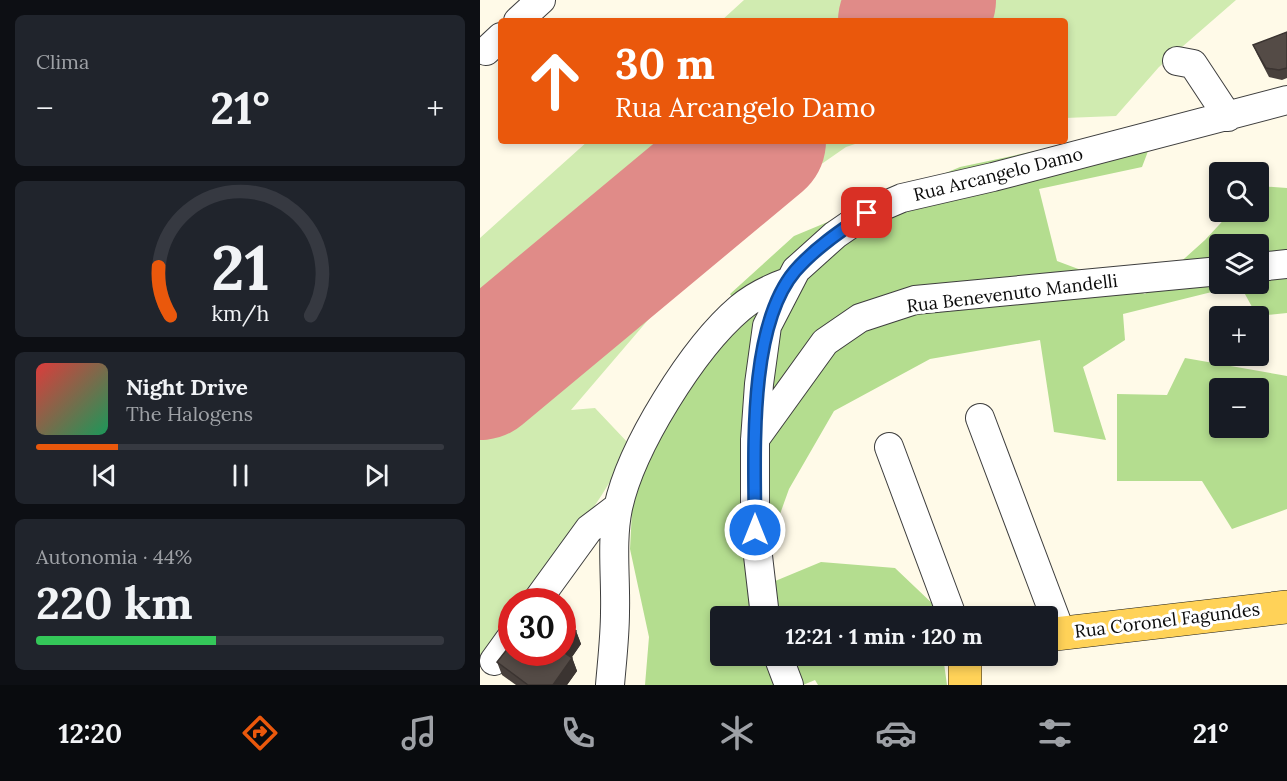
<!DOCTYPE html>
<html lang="pt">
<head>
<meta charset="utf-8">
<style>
	body { margin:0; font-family:Lora,serif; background:#20242c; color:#f1f3f6; height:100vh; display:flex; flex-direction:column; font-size:22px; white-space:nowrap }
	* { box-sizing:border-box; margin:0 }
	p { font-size:20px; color:#9ea1a6 }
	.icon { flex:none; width:33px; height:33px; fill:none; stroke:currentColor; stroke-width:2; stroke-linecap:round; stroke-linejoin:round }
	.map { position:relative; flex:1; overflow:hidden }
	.sheet { display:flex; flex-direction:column; gap:15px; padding:15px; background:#0d0f14; width:480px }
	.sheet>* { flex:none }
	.guide { position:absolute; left:18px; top:18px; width:570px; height:126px; border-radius:6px; box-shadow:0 3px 9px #0003; background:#ea580c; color:#fff; overflow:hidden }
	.buttons { position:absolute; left:729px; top:162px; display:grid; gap:12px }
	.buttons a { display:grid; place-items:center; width:60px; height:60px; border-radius:6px; background:#171b24; box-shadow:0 3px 9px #0003; font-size:30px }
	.speed { position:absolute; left:18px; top:588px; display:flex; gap:12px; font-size:30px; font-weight:700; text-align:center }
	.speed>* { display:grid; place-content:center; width:78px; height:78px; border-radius:50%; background:#171b24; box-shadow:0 3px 9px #0003; line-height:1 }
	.speed .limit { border:9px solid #d22; background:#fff; color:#111 }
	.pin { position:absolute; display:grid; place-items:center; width:51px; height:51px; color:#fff; margin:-26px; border-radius:12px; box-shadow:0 3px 9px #0006 }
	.me { position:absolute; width:66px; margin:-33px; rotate:0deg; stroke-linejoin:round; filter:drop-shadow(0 0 4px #0008) }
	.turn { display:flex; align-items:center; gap:21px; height:126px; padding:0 18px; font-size:27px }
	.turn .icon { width:78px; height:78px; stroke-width:2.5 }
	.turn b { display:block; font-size:42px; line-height:51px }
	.big { font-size:45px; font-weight:700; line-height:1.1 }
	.sheet .tile { flex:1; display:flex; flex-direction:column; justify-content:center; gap:9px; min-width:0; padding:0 21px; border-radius:9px; background:#20242c }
	.sheet .dial { align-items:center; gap:0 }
	.dial svg { height:156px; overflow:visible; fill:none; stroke:#363941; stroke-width:7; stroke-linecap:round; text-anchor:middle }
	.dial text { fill:#f1f3f6; stroke:none }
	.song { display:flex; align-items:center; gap:18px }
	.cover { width:72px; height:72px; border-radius:9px; background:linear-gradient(135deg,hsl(0 70% 55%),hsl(150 70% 35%)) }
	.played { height:6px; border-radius:3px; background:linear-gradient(90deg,#ea580c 20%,#363941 20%) }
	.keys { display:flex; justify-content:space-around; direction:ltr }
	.heat { display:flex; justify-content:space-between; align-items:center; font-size:33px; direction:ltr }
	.charge { height:9px; border-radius:4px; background:linear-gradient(90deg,#34c759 44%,#363941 0) }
	.trip { position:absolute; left:230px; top:606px; width:348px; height:60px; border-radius:6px; background:#171b24; box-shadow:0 3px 9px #0003; font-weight:700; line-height:60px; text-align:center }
	.menu { display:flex; height:96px; justify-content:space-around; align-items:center; background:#090b0e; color:#9ea1a6 }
	.menu .icon { width:42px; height:42px }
	.menu .active { color:#ea580c }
	.menu b { font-size:27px; color:#f1f3f6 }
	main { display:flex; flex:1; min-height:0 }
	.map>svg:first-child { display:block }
	.green { fill:#d0ebb0 }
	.forest { fill:#b4dd8f; fill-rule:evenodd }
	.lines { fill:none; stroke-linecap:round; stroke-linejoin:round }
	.runway { stroke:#e08b88; stroke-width:132 }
	.minor-casing { stroke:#3e3e3e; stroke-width:30 }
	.major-casing { stroke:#1c1c1c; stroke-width:34 }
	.minor { stroke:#fff; stroke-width:28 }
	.major { stroke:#ffd258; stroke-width:33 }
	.wall { fill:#48403c }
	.shaded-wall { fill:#3b3431 }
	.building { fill:#544b46; stroke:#3b3431; stroke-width:1.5 }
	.route-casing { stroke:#114b97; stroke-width:15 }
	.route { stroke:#1a73e8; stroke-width:10 }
	.labels { text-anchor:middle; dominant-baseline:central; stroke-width:6; stroke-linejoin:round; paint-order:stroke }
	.street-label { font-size:18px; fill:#0b0b0b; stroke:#fff }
</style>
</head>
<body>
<main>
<section class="sheet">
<div class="tile"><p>Clima</p>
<div class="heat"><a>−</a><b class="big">21°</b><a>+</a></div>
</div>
<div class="tile dial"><svg viewBox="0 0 100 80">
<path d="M14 69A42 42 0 1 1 86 69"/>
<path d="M14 69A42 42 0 0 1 8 44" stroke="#ea580c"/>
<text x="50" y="56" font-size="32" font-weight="700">21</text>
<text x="50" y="72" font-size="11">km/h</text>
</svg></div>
<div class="tile">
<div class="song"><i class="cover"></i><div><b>Night Drive</b><p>The Halogens</p></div></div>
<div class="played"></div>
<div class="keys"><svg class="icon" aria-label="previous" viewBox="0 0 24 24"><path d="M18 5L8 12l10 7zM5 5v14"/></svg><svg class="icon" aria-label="pause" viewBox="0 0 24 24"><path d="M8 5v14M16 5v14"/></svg><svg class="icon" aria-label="next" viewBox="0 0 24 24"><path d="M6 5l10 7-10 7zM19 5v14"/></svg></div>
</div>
<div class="tile"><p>Autonomia · 44%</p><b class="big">220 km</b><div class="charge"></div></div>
</section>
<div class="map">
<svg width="807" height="685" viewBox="0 0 807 685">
	<rect width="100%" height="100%" fill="#fffae8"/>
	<path class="green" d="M 264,0 L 390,0 L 365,21 L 241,21 Z
		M 486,0 L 756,0 L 679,67 L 636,116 L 585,118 L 585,21 L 461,21 Z
		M 108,141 L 220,141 L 0,323 L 0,238 Z
		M 317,141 L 384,141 L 366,147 L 330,172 L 221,263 L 192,292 L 91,410 L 115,408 L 150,445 C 123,501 82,551 45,601 L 32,602 L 31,618 L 0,657 L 0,416 Z"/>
	<path class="forest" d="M 678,125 L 662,167 L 559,189 L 577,261 L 665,294 L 725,240 L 751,212 L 778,212 L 779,186 L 807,188 L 807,313 L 777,316 L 760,285 L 643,314 L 645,340 L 603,367 L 626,440 L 574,432 L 560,340 L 450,359 L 354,411 L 309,489 L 286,553 L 288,584 L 341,562 L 415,568 L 456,607 L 457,616 L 240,616 L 240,656 L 463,656 L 467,685 L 338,685 L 335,680 L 323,685 L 165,685 L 169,637 L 150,549 L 152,510 L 165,466 L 205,394 L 233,354 L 267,321 L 250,294 L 314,236 L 480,167 ZM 740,244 L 778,244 L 778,284 L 740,284 Z
		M 705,358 L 807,376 L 807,509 L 752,529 L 722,481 L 637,481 L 637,394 L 687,395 ZM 740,388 L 778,388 L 778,428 L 740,428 Z"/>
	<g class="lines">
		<path class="runway" d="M 424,21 L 450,0
			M 0,374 L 280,141"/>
		<g class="minor-casing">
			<path id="minor" d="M 38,21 L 61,0
				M 6,51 L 21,37
				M 697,61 L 713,64 L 748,117
				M 778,267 L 807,264
				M 500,418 L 581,633
				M 275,439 L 345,342 L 380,318 L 435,300 L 740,271
				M 409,447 L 472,616
				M 56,602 L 109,529 L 138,507
				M 285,616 L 275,530 L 275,440 L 279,384 L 287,326 L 316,270 L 355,235 L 387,213 L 422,198 L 513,177 L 807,100
				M 298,656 L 309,685
				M 14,661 L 32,636
				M 130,685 C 132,661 135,636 135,612 C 136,577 131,542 138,508 C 151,447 213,348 260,308 C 274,296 291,288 308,282"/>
		</g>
		<g class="major-casing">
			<path id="major" d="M 567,635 L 807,607
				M 485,656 L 485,685"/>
		</g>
		<use href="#minor" class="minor"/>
		<use href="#major" class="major"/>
	</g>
	<path class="wall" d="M 807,32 L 807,78 L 802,80 L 789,77 L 777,54 L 773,45 Z
		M 96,631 L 101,644 L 92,657 L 97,671 L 87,685 L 36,685 L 22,675 L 17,662 Z"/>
	<path class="shaded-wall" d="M 96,631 L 101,644 L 87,664 L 82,649 Z
		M 92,658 L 97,671 L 87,685 L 73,685 Z"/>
	<path class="building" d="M 807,32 L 807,68 L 799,70 L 786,68 L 773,45 Z
		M 82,621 L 96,631 L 82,649 Z
		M 32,643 L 32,652 L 82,652 L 82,651 L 92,658 L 73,685 L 48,685 L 17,662 Z"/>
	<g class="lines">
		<g class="route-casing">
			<path id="route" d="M 275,530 C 275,457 267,328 315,271 C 335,248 362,230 387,213"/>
		</g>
		<use href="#route" class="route"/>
	</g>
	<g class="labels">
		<g class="street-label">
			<text transform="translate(518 174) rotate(-14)">Rua Arcangelo Damo</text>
			<text transform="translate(532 293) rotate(-7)">Rua Benevenuto Mandelli</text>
			<text transform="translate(687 620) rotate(-7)">Rua Coronel Fagundes</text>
		</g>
	</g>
</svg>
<div class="buttons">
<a><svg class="icon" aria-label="search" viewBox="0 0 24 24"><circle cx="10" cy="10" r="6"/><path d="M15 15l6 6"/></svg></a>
<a><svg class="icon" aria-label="layers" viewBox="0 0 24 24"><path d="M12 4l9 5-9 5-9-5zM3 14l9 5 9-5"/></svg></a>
<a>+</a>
<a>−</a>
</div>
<div class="speed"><div class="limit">30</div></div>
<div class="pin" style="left:387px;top:213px;background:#d93025"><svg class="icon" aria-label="arrive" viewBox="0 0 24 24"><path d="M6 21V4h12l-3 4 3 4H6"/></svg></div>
<svg class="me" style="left:275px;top:530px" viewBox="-20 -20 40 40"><circle r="17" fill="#1a73e8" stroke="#fff" stroke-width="3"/><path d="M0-11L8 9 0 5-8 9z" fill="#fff"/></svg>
<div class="trip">12:21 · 1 min · 120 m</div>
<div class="guide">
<div class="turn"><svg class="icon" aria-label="ahead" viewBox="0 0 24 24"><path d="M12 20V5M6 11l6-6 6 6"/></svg><div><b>30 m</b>Rua Arcangelo Damo</div></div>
</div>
</div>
</main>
<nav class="menu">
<b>12:20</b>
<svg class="icon active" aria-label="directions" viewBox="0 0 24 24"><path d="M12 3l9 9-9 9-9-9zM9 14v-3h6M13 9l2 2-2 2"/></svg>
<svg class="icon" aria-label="music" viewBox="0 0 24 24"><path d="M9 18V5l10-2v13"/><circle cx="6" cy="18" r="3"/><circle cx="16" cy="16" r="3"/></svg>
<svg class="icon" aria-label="phone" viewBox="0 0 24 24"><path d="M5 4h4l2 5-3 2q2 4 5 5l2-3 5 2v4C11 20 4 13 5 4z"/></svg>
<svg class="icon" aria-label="climate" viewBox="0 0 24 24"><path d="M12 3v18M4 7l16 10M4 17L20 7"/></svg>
<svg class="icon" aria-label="car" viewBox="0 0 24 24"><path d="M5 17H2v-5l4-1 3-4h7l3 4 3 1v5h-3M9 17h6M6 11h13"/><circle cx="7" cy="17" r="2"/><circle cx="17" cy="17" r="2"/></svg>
<svg class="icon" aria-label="filters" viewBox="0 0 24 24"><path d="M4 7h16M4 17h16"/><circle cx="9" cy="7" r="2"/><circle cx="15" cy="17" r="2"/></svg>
<b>21°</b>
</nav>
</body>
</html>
